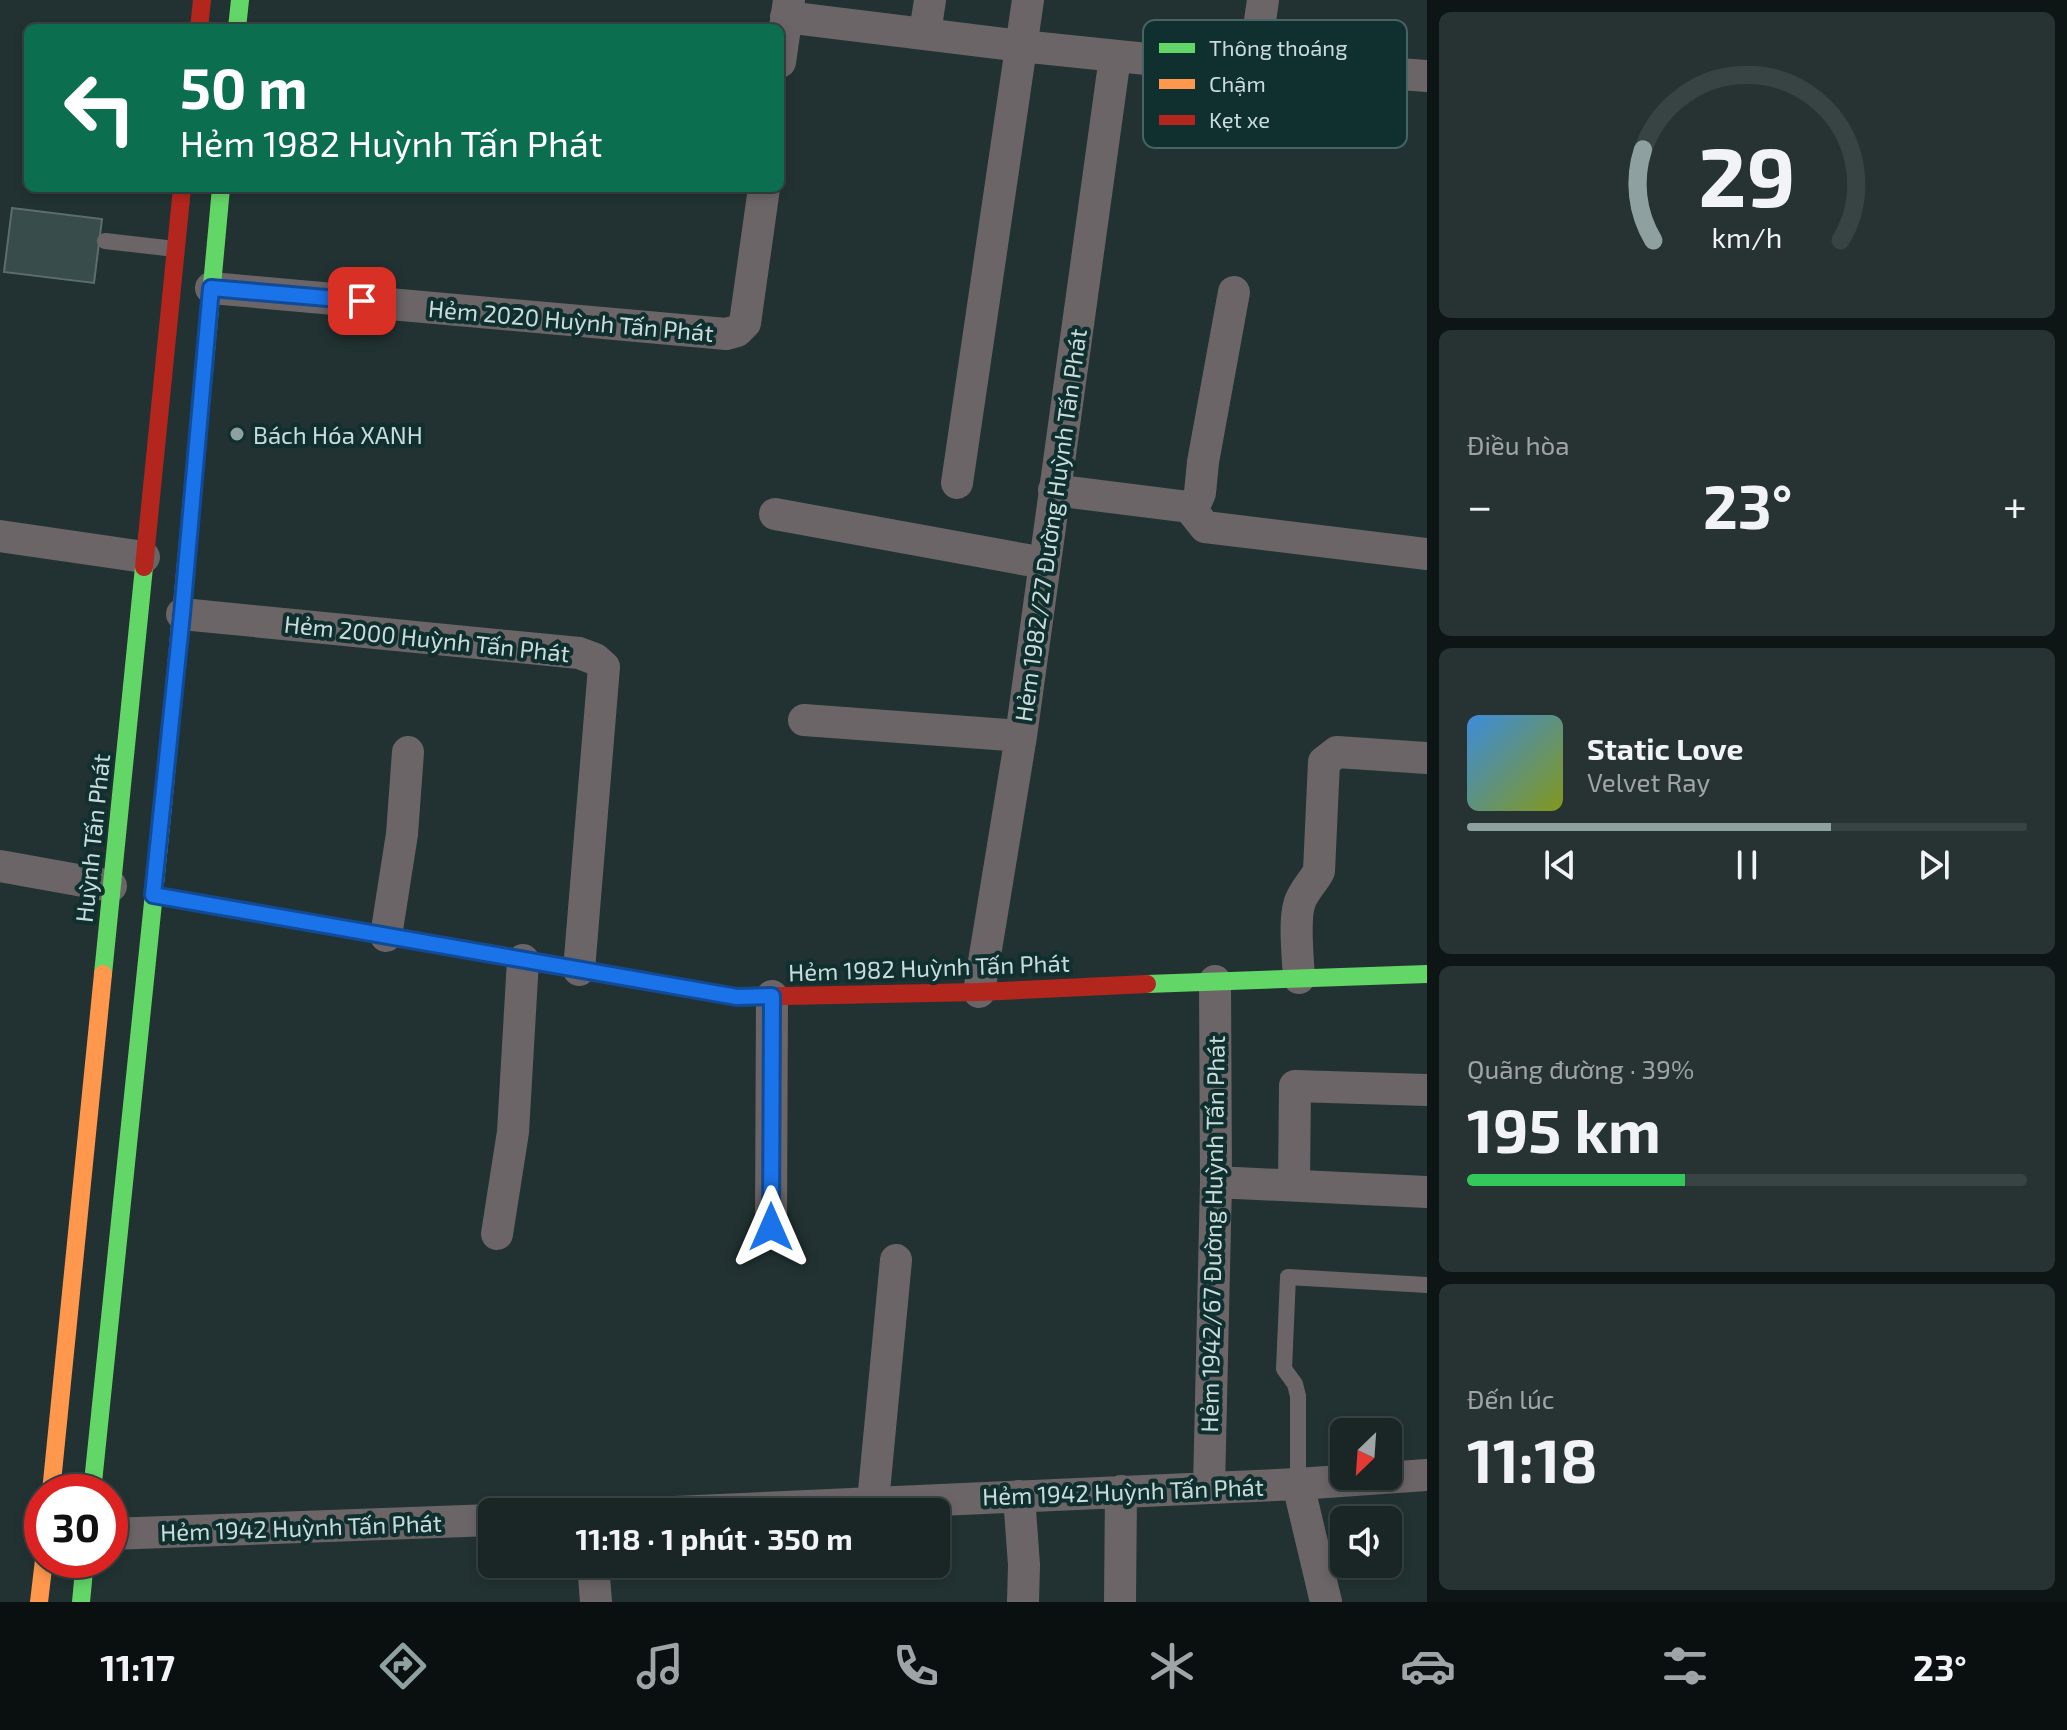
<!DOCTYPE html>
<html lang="vi">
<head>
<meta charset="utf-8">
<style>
	body { margin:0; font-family:"Exo 2",sans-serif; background:#273232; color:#f1f3f6; height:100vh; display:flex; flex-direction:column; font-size:30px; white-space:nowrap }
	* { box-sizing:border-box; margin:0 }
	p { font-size:26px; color:#9fa5a7 }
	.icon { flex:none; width:44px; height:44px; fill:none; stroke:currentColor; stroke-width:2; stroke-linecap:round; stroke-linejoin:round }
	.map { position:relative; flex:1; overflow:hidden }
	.panel { display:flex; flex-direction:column; gap:12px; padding:12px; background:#0e1515; width:640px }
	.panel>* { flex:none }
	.hud { position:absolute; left:24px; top:24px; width:760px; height:168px; border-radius:12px; box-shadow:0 4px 12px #0003,0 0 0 2px #384343; background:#0b6e4f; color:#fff; overflow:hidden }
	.needle { width:52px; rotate:205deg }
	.fabs { position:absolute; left:1330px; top:1418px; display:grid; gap:16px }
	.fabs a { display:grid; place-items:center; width:72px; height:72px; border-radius:12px; background:#1a2626; box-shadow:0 4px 12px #0003,0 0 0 2px #384343; font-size:40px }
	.speed { position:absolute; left:24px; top:1474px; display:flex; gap:16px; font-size:40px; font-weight:700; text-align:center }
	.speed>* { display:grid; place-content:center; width:104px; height:104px; border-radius:50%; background:#1a2626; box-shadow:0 4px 12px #0003,0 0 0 2px #384343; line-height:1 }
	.speed .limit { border:12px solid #d22; background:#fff; color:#111 }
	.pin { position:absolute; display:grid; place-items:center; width:68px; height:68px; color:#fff; margin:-34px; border-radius:16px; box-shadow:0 4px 12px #0006 }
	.me { position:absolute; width:88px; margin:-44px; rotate:0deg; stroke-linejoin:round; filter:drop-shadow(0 0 6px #0008) }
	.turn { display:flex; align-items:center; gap:28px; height:168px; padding:0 24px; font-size:36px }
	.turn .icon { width:104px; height:104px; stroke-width:2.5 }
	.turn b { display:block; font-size:56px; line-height:68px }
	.big { font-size:60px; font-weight:700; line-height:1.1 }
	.panel .widget { flex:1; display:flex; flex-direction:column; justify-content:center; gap:12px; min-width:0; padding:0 28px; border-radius:12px; background:#273232 }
	.panel .dial { align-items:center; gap:0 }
	.dial svg { height:208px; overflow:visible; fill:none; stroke:#384343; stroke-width:7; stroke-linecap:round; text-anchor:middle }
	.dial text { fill:#f1f3f6; stroke:none }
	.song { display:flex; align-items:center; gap:24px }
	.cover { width:96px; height:96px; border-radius:12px; background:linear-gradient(135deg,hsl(210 70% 55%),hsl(70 70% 35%)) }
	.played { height:8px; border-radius:4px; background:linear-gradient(90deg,#8fa0a0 65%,#384343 65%) }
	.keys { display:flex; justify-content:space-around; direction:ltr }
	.heat { display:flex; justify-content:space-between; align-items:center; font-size:44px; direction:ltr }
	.charge { height:12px; border-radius:6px; background:linear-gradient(90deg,#34c759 39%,#384343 0) }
	.trip { position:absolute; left:478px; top:1498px; width:472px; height:80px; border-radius:12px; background:#1a2626; box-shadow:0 4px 12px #0003,0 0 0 2px #384343; font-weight:700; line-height:80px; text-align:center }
	.tab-bar { display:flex; height:128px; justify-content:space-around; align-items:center; background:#0a0f0f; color:#9fa5a7 }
	.tab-bar .icon { width:56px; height:56px }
	.tab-bar .on { color:#8fa0a0 }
	.tab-bar b { font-size:36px; color:#f1f3f6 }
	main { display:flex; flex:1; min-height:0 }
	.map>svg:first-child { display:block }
	.building { fill:#394c4c; stroke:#5e6c6c; stroke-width:2 }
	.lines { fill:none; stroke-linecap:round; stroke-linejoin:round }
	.lane { stroke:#6b6567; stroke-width:16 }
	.street { stroke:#6b6567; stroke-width:32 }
	.fast { stroke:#63d668; stroke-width:18 }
	.slow { stroke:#ff974d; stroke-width:18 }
	.jam { stroke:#b3261e; stroke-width:18 }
	.route-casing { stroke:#114b97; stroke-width:20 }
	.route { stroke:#1a73e8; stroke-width:14 }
	.poi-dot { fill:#8fa0a0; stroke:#102f2f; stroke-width:3 }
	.labels { text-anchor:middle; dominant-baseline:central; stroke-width:8; stroke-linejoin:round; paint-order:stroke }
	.street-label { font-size:24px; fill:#cadbdb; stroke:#102f2f }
	.poi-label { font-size:24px; fill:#cadbdb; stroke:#102f2f; text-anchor:start }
	.key { fill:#102f2f; stroke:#486363; stroke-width:2 }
	.key-label { font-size:22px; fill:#cadbdb }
</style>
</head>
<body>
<main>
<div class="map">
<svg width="1427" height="1602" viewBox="0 0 1427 1602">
	<rect width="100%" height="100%" fill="#223232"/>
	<path class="building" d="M 12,208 L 102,219 L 94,283 L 4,272 Z"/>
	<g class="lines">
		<path class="lane" d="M 105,241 L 175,249
			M 1298,1484 L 1298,1396 L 1295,1384 L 1284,1369 L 1288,1277 L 1427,1285"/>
		<path class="street" d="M 786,17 L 1021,46 L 1253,70 L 1333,69 L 1427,76
			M 925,33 L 930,0
			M 780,62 L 789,0
			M 1253,70 L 1263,0
			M 211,288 L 726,334 L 737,331 L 745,323 L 764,188
			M 957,483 L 1028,0
			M 1054,490 L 1189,507 L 1197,500 L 1200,493 L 1203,462 L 1234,292
			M 1189,507 L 1205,527 L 1427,554
			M 775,514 L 1044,563
			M 0,536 L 144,557
			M 182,614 L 579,653 L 595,659 L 604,667 L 579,970
			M 804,720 L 1021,736
			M 0,866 L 111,886
			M 386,936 L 402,834 L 408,752
			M 1299,978 C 1298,959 1294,922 1299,905 C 1302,892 1313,883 1319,871 L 1324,762 L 1337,752 L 1427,758
			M 979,992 L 1021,736 L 1115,57
			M 1216,1182 L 1427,1192
			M 1294,1185 L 1295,1086 L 1427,1090
			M 771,1227 L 772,996
			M 497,1234 L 513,1132 L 523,960
			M 1298,1484 L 1326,1602
			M 1209,1488 L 1216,1182 L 1215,981
			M 1019,1496 L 1024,1565 L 1023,1602
			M 873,1502 L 896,1260
			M 675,1512 L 1298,1484 L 1427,1475
			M 110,1534 L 492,1520
			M 593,1564 L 596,1602
			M 1120,1602 L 1121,1491"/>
		<path class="fast" d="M 237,28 L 240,0
			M 203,383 L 221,188
			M 153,895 L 698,990
			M 103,974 L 144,567
			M 1147,984 L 1427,974
			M 92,1492 L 163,806
			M 81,1602 L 85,1560"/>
		<path class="slow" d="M 163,806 L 203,383
			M 51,1492 L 103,974
			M 39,1602 L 44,1560"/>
		<path class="jam" d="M 199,28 L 202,0
			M 144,567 L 182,188
			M 698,990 L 737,997 L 979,992 L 1147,984"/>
	</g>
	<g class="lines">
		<g class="route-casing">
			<path id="route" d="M 362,301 L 211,288 L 182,614 L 153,895 L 737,997 L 772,996 L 771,1227"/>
		</g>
		<use href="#route" class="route"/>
	</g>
	<circle class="poi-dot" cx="237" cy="434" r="8"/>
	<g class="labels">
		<g class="street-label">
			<text transform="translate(571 320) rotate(5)">Hẻm 2020 Huỳnh Tấn Phát</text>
			<text transform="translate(1050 525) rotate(-82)">Hẻm 1982/27 Đường Huỳnh Tấn Phát</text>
			<text transform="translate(427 638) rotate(6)">Hẻm 2000 Huỳnh Tấn Phát</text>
			<text transform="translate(92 838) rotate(-84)">Huỳnh Tấn Phát</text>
			<text transform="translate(929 967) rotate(-2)">Hẻm 1982 Huỳnh Tấn Phát</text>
			<text transform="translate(1212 1234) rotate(-89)">Hẻm 1942/67 Đường Huỳnh Tấn Phát</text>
			<text transform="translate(1123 1491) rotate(-2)">Hẻm 1942 Huỳnh Tấn Phát</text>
			<text transform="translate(301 1527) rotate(-2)">Hẻm 1942 Huỳnh Tấn Phát</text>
		</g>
		<g class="poi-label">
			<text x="253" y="434">Bách Hóa XANH</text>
		</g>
	</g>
	<rect x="1143" y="20" width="264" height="128" rx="12" class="key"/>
	<rect x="1159" y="43" width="36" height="10" fill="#63d668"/>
	<rect x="1159" y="79" width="36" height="10" fill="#ff974d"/>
	<rect x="1159" y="115" width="36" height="10" fill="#b3261e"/>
	<g class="key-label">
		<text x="1209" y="56">Thông thoáng</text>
		<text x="1209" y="92">Chậm</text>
		<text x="1209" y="128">Kẹt xe</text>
	</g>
</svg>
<div class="fabs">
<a><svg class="needle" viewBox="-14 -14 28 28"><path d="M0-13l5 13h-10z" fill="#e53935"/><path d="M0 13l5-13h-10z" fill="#9fa5a7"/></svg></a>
<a><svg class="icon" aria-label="sound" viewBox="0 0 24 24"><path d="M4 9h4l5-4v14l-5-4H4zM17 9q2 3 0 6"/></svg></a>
</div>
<div class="speed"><div class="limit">30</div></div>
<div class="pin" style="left:362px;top:301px;background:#d93025"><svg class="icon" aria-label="arrive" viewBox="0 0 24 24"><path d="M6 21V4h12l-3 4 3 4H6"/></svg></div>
<svg class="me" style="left:771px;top:1227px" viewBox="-20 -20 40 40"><path d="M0-17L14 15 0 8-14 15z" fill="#1a73e8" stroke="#fff" stroke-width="4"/></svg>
<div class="trip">11:18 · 1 phút · 350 m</div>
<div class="hud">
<div class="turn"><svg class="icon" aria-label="left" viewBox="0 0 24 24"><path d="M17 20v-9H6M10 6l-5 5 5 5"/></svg><div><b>50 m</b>Hẻm 1982 Huỳnh Tấn Phát</div></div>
</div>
</div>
<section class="panel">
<div class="widget dial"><svg viewBox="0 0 100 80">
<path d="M14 69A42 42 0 1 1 86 69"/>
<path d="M14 69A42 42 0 0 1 10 34" stroke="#8fa0a0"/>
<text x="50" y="56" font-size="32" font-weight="700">29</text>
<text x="50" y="72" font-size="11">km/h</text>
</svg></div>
<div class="widget"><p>Điều hòa</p>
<div class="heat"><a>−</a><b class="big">23°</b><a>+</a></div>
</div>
<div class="widget">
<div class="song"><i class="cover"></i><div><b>Static Love</b><p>Velvet Ray</p></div></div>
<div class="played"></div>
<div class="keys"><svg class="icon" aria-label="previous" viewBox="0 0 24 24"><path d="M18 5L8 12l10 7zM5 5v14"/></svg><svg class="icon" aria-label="pause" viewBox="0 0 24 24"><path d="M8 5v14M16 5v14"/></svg><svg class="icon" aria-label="next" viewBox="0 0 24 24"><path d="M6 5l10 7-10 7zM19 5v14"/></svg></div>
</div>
<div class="widget"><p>Quãng đường · 39%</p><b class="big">195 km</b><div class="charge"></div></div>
<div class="widget"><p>Đến lúc</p><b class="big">11:18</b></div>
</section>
</main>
<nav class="tab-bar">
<b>11:17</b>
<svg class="icon on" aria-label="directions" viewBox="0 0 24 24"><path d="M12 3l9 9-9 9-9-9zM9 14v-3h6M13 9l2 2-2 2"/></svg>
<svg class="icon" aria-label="music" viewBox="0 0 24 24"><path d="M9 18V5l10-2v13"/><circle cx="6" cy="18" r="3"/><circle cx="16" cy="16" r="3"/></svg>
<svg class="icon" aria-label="phone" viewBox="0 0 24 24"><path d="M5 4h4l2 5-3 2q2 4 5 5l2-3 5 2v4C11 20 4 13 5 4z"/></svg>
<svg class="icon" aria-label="climate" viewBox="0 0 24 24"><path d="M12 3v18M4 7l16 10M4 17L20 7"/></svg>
<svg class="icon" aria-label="car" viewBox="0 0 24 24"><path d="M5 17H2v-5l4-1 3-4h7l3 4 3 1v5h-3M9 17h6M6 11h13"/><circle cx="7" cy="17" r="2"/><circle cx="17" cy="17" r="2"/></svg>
<svg class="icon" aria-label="filters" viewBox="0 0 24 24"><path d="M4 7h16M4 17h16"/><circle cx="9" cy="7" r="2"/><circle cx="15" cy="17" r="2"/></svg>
<b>23°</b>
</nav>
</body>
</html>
